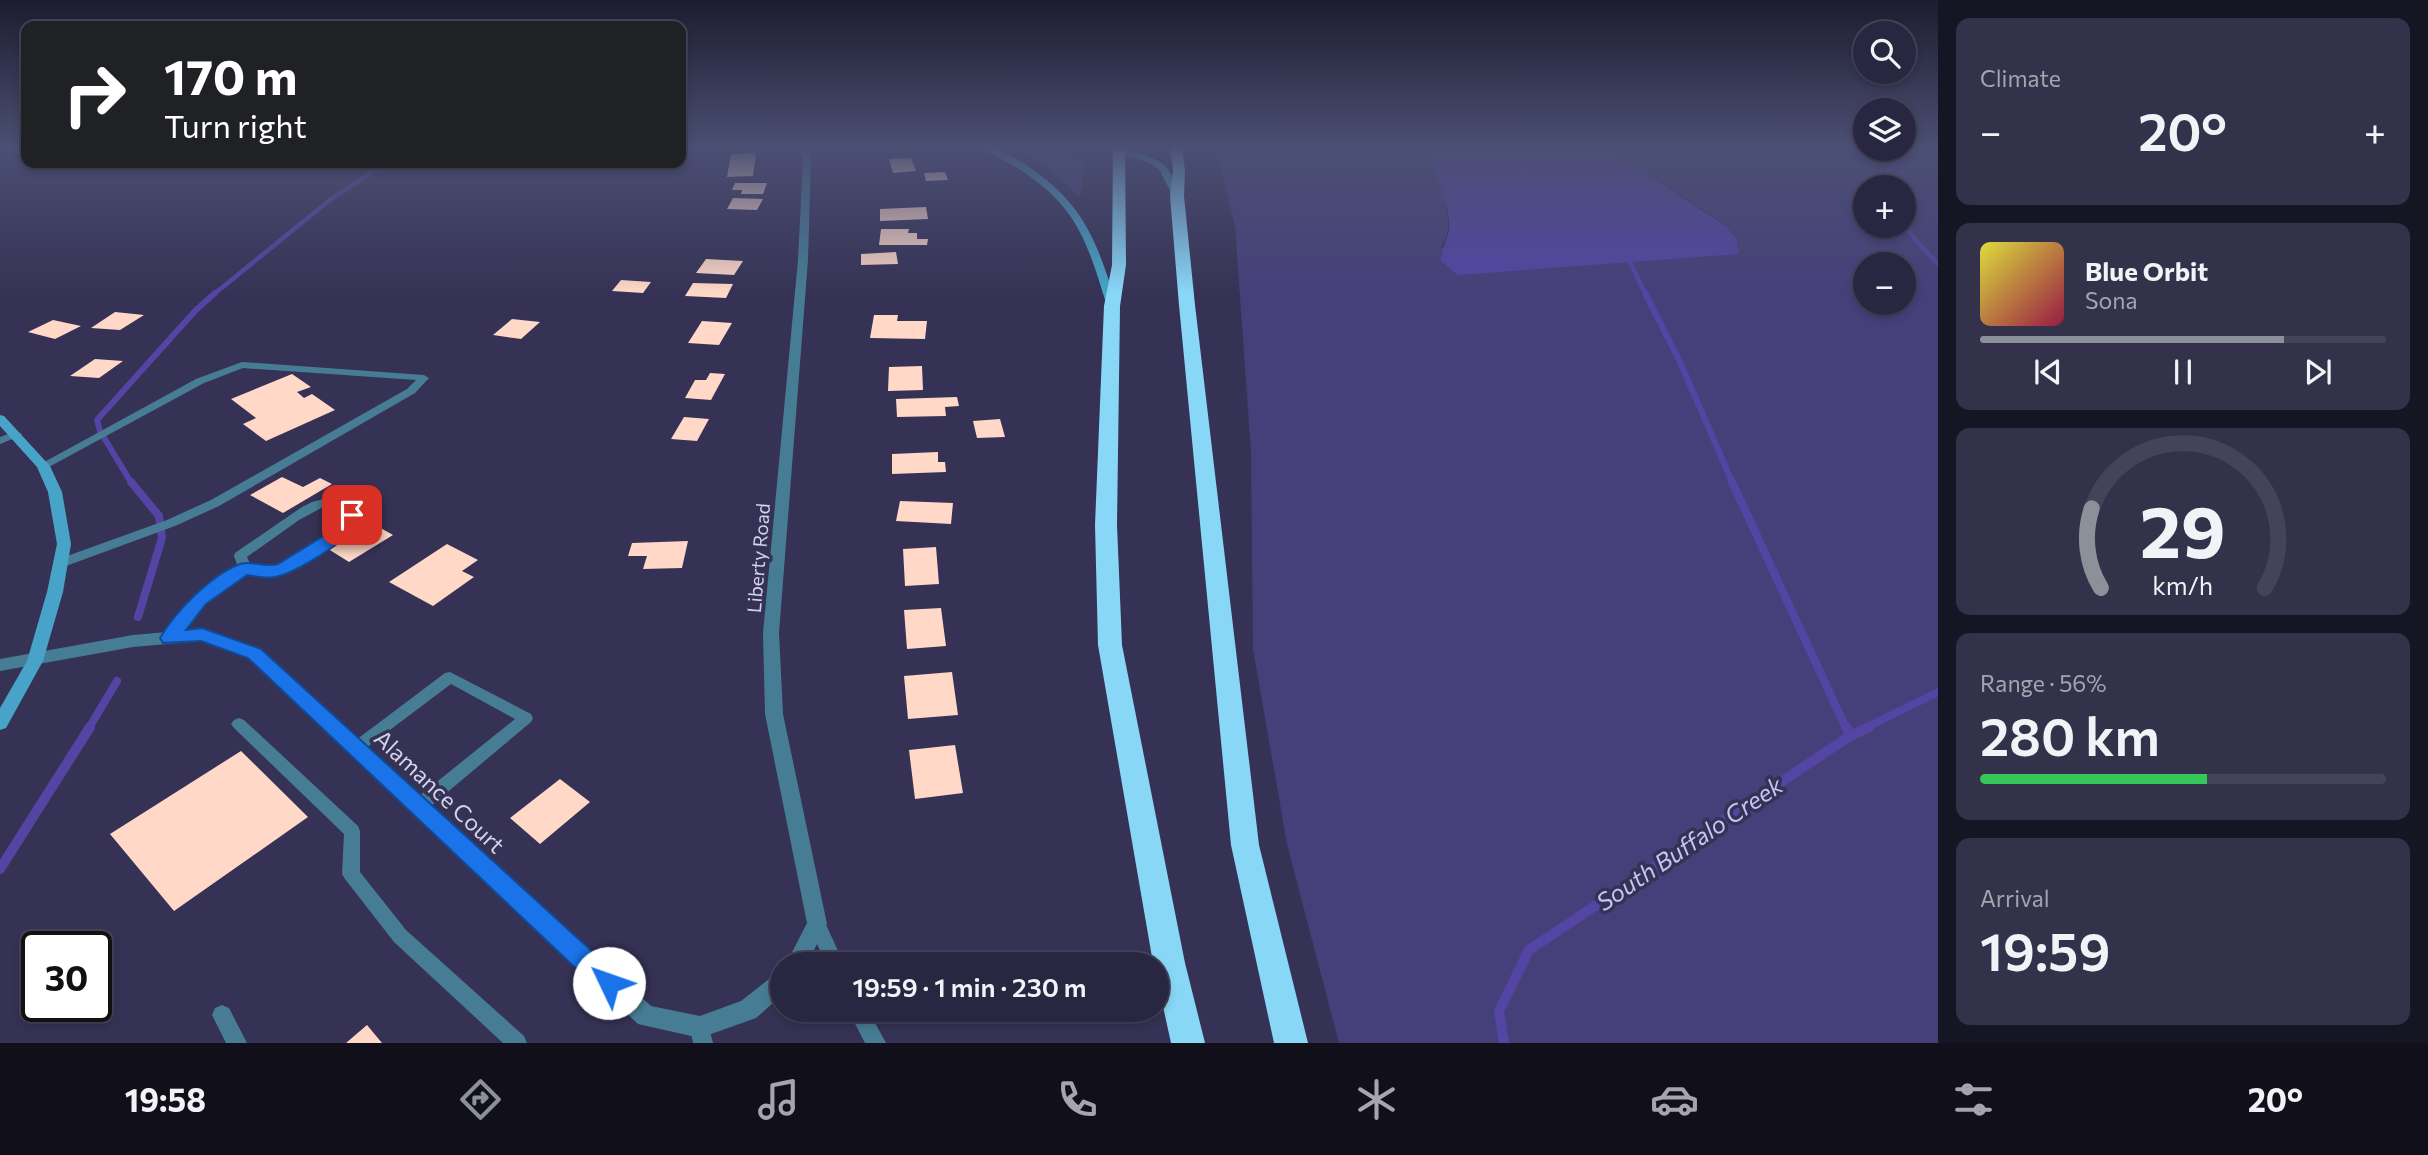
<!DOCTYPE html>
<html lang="en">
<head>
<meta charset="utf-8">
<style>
	body { margin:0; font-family:Commissioner,sans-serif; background:#34324b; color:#f1f3f6; height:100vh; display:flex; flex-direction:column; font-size:26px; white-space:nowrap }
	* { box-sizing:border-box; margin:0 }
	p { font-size:23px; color:#a5a5b1 }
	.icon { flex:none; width:38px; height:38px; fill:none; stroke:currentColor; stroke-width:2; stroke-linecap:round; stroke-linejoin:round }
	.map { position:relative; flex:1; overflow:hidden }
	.details { display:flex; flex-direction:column; gap:18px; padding:18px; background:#161523; width:490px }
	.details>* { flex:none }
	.banner { position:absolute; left:21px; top:21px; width:665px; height:147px; border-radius:14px; box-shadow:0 4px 10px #0003,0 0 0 2px #444359; background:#202124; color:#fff; overflow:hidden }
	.fabs { position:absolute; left:1853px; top:21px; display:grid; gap:14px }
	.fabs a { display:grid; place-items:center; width:63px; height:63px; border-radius:50%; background:#282640; box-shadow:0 4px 10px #0003,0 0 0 2px #444359; font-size:35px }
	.speed { position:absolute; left:21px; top:931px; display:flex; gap:14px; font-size:35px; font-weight:700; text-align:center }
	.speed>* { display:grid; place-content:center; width:91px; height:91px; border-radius:50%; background:#282640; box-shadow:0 4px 10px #0003,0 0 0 2px #444359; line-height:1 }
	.speed .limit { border:4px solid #111; border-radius:10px; background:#fff; color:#111 }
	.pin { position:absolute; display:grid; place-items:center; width:60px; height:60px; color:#fff; margin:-30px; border-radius:14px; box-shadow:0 4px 10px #0006 }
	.me { position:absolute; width:77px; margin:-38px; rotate:312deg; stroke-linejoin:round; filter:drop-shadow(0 0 5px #0008) }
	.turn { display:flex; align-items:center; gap:24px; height:147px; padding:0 28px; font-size:32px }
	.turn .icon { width:91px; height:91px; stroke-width:2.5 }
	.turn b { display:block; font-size:49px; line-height:60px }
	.big { font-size:52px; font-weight:600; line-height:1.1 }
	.details .tile { flex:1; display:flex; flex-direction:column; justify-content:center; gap:10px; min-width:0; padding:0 24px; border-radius:14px; background:#34324b }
	.details .dial { align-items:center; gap:0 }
	.dial svg { height:182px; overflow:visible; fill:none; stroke:#444359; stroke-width:7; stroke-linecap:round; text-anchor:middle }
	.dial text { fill:#f1f3f6; stroke:none }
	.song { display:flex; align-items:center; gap:21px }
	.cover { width:84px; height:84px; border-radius:10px; background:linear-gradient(135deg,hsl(60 70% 55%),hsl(340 70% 35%)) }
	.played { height:7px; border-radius:4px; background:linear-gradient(90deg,#8c9099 75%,#444359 75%) }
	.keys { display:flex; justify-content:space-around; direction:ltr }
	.heat { display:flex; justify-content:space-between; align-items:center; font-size:38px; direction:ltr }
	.charge { height:10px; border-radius:5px; background:linear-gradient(90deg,#34c759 56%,#444359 0) }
	.trip { position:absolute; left:770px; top:952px; width:399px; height:70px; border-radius:35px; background:#282640; box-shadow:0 4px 10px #0003,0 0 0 2px #444359; font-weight:600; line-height:70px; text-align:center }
	.dock { display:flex; height:112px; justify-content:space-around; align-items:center; background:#100f1a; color:#a5a5b1 }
	.dock .icon { width:49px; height:49px }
	.dock .current { color:#8c9099 }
	.dock b { font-size:32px; color:#f1f3f6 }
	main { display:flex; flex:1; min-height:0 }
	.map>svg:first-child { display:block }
	.green { fill:#46407a; fill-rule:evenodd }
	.water { fill:#5445a5 }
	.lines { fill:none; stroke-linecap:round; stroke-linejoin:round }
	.stream-far3 { stroke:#5445a5; stroke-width:4.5 }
	.stream-far2 { stroke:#5445a5; stroke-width:6 }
	.stream-far1 { stroke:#5445a5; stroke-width:8 }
	.stream { stroke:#5445a5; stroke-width:10 }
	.building { fill:#ffd8c7 }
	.lane { fill:#477d94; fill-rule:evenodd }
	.street { fill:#477d94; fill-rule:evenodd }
	.secondary { fill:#47a4c8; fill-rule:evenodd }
	.highway { fill:#88d7f7; fill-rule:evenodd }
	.route { fill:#1a73e8; stroke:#114b97; stroke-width:2 }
	.labels { text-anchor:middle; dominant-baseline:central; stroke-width:7; stroke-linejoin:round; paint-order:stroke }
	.street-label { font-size:19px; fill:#d3d3e9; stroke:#353255 }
	.near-street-label { font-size:23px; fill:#d3d3e9; stroke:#353255 }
	.near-water-label { font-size:24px; font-style:italic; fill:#c6c4f7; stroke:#353255 }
</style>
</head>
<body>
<main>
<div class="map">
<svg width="1938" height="1043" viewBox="0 0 1938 1043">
	<rect width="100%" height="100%" fill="#353255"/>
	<path class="green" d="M 1013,147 L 1043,147 L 1085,159 L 1080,198 L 1048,167 Z
		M 1216,147 L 1420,147 C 1436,166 1449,201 1448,227 C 1448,234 1444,241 1441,248 L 1737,240 L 1727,227 L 1709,214 L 1606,147 L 1938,147 L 1938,1043 L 1339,1043 L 1287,844 L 1253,649 L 1251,451 L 1235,226 ZM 1866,187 L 1904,187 L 1904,226 L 1866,226 ZM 1866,264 L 1904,264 L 1904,303 L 1866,303 Z"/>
	<path class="water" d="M 1420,147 L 1606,147 L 1727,227 L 1737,240 L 1738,254 L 1458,275 L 1441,261 C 1441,249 1447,241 1449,230 C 1452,208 1433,163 1420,147 Z"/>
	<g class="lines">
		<path class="stream-far3" d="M 1883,187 L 1876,183 L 1900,159 L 1890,149
			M 1904,219 L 1911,235 L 1938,264
			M 1627,256 L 1646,295
			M 213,295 L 331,199 L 386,163"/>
		<path class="stream-far2" d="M 1645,293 L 1680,362 L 1733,484
			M 132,484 L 100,431 L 97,420 L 195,311 L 215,293"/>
		<path class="stream-far1" d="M 131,482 L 159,516 L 162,538 L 138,617
			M 1732,482 L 1846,728
			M 89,728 L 117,681
			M 1865,728 L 1938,692"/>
		<path class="stream" d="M 1846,727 L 1850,736
			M 0,869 L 90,727
			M 1504,1043 L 1499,1011 L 1529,950 L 1850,736 L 1869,727"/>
	</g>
	<path class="building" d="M 756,153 L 753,176 L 727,177 L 731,154 Z
		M 911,158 L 916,171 L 893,173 L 889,159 Z
		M 945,172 L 948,180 L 926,181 L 924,173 Z
		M 735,183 L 767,183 L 763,194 L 741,194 L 742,190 L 732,190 Z
		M 733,198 L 763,199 L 757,210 L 727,209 Z
		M 926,207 L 928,219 L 880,221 L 880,209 Z
		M 881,229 L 909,229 L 908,233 L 917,233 L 917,239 L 928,239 L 927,245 L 879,245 Z
		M 896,252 L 898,264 L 861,265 L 861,254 Z
		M 706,259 L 743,261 L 734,275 L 696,273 Z
		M 621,280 L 651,282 L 643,293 L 612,291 Z
		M 693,283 L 733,284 L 726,298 L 685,296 Z
		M 115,312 L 144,315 L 120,330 L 91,328 Z
		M 874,315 L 898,315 L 897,321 L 927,321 L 925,339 L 870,338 Z
		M 512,319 L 540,322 L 521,339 L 493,335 Z
		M 53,320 L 81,326 L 55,339 L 28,332 Z
		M 702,321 L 732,323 L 719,345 L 688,343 Z
		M 95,359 L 123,361 L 99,378 L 70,376 Z
		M 922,366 L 923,390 L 888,391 L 889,367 Z
		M 710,373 L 725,374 L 711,400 L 685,398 L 695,380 L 706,380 Z
		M 292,374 L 311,387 L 297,392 L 304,398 L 312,394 L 335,410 L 266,441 L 243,424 L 256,418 L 231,399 Z
		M 957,397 L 959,406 L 945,407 L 946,416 L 897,417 L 896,399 Z
		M 684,417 L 709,419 L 697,441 L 671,439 Z
		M 1000,419 L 1005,437 L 977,438 L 973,421 Z
		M 938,452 L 938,462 L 945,462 L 946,472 L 892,474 L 892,454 Z
		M 282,477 L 303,487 L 320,478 L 332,484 L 283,513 L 250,495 Z
		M 900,501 L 953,503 L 951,524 L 896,521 Z
		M 370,522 L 393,535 L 349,562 L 325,547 Z
		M 688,541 L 682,568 L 643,569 L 647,556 L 628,556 L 632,543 Z
		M 447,544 L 478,560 L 462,571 L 474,577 L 433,606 L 389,582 Z
		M 936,547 L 939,584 L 905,586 L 903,549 Z
		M 941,608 L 946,646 L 907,649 L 904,610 Z
		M 952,672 L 958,715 L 908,719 L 904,676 Z
		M 955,745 L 963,793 L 915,799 L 909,750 Z
		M 241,751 L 308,817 L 174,911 L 110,834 Z
		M 560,779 L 590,802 L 540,844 L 510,818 Z
		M 367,1025 L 382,1043 L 346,1043 Z"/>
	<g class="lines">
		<path class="lane" d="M 242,362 L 424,375 L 429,378 L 415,393 L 219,506 L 175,526 L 66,566 L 56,566 L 55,563 L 56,560 L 167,520 L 211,500 L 407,389 L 416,380 L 243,368 L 204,383 L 47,468 L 43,469 L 37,466 L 196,379 Z
			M 16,431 L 22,434 L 20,436 L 0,444 L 0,437 Z
			M 328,498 L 344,502 L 358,515 L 358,523 C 346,538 295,571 276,575 C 263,577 251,570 239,576 C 212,590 192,619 174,642 L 164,642 L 162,638 L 164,634 C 184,611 207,577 238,567 L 234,556 L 235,553 L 302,507 L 312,502 ZM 325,506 C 334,505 340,510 346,516 L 346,522 C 333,533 288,565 273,566 C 265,567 257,565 250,564 L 247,557 L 251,554 L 299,520 Z
			M 450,672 L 531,714 L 533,718 L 531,722 L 425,811 L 419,813 L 413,811 L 411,806 L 413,801 L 515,719 L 451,684 L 362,751 L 357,753 L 352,751 L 349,747 L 352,743 L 445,673 Z
			M 239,718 L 244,720 L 358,826 L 360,831 L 360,872 L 406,930 L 524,1036 L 527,1043 L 503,1043 L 394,942 L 345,879 L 342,874 L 344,834 L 234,728 L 231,724 L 234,720 Z
			M 817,916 L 823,918 L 844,964 L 826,964 L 808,924 L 811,918 Z
			M 222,1005 L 229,1008 L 247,1043 L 226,1043 L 212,1015 L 215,1008 Z
			M 848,1010 L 868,1010 L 886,1043 L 865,1043 Z
			M 700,1017 L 707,1020 L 713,1043 L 693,1043 L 690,1027 L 693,1020 Z"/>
		<path class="street" d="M 801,147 L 809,147 L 811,159 L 808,260 L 779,633 L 783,714 L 827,924 L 807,964 L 786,964 L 807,923 L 765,714 L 763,633 L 798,260 L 803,159 Z
			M 202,629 L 261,650 L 651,1006 L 700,1016 L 741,1001 L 774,975 L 782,972 L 782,995 L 756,1018 L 700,1038 L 638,1024 L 249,658 L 201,641 L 133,647 L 0,671 L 0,659 L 133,635 Z"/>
		<path class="secondary" d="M 982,147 C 998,147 1012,157 1026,165 C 1085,204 1097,242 1117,306 L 1116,308 L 1112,309 L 1107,306 C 1089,249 1080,211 1028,175 C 1014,164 996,158 982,147 Z
			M 1094,147 C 1111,147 1153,153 1165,166 C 1172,173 1177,187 1181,196 L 1174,198 L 1159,169 L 1145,161 Z
			M 0,415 L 4,416 L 50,466 L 62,492 L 71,544 L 63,592 L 43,661 L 6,728 L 0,730 L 0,708 L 27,661 L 47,592 L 57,544 L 48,492 L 37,467 L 0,426 Z"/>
		<path class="highway" d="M 1113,147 L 1125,147 L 1126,265 L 1120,306 L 1117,525 L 1122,645 L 1185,963 L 1205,1043 L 1171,1043 L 1157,979 L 1157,964 L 1153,963 L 1098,645 L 1095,525 L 1104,306 L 1112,265 Z
			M 1170,147 L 1182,147 L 1185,171 L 1184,196 L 1195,305 L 1259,845 L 1308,1043 L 1274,1043 L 1231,845 L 1179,305 L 1170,196 L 1173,171 Z"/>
	</g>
	<linearGradient id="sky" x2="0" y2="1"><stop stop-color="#1d1c2f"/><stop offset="0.5" stop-color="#4b4f73"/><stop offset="1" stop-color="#4b4f73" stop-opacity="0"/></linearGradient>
	<rect width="1938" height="293" fill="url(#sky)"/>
	<path class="route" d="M 352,510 L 360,515 L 360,523 C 348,540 296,573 275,577 C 267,579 256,576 247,575 L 206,604 L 186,630 L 202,628 L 261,649 L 618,975 L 621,983 L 618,992 L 609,995 L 601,992 L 248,658 L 201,641 L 163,643 L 160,638 C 175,612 211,575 240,564 C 252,560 265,568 278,564 L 338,527 L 344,521 L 347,512 Z"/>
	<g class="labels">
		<g class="street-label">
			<text transform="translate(758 558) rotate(-85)">Liberty Road</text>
		</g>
		<g class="near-street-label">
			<text transform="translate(440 791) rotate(43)">Alamance Court</text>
		</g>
		<g class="near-water-label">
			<text transform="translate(1689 843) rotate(-34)">South Buffalo Creek</text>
		</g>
	</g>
</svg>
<div class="fabs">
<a><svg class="icon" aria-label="search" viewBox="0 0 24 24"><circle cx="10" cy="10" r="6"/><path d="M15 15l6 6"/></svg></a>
<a><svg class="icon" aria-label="layers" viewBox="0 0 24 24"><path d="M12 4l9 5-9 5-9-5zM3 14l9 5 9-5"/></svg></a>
<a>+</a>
<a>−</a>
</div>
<div class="speed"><div class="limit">30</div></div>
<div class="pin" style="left:352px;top:515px;background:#d93025"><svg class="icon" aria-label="arrive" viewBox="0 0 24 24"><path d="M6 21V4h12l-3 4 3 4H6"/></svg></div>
<svg class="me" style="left:609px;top:983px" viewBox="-20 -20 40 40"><circle r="19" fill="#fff"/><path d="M0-13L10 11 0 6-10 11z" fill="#1a73e8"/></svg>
<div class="trip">19:59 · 1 min · 230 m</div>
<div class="banner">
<div class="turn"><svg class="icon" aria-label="right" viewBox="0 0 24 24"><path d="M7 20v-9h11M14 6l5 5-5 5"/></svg><div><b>170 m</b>Turn right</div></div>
</div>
</div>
<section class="details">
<div class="tile"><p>Climate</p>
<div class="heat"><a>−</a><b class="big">20°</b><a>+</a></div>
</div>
<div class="tile">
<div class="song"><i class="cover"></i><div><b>Blue Orbit</b><p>Sona</p></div></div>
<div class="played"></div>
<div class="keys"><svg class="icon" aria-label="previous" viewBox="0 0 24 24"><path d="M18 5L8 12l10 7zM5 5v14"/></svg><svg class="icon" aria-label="pause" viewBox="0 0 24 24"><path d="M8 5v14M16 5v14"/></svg><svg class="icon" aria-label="next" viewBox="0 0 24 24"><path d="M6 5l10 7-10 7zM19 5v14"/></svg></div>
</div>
<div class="tile dial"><svg viewBox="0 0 100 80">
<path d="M14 69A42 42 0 1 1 86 69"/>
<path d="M14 69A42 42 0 0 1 10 34" stroke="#8c9099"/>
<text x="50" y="56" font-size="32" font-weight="700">29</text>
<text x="50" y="72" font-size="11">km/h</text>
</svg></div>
<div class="tile"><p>Range · 56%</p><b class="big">280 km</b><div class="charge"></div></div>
<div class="tile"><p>Arrival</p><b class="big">19:59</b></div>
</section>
</main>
<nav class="dock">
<b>19:58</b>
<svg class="icon current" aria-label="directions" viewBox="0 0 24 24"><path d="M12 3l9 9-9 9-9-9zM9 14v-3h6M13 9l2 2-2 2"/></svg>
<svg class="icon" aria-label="music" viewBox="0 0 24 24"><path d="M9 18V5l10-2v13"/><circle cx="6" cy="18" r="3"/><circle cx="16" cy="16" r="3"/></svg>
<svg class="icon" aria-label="phone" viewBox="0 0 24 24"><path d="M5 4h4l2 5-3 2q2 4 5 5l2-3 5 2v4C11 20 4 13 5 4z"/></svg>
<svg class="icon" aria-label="climate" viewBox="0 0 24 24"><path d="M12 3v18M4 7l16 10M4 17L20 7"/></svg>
<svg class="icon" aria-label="car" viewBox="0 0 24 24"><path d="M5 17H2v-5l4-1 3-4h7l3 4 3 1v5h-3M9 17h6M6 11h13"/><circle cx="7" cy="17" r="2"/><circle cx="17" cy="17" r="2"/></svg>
<svg class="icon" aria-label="filters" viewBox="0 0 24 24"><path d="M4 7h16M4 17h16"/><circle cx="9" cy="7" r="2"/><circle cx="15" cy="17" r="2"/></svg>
<b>20°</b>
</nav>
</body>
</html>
